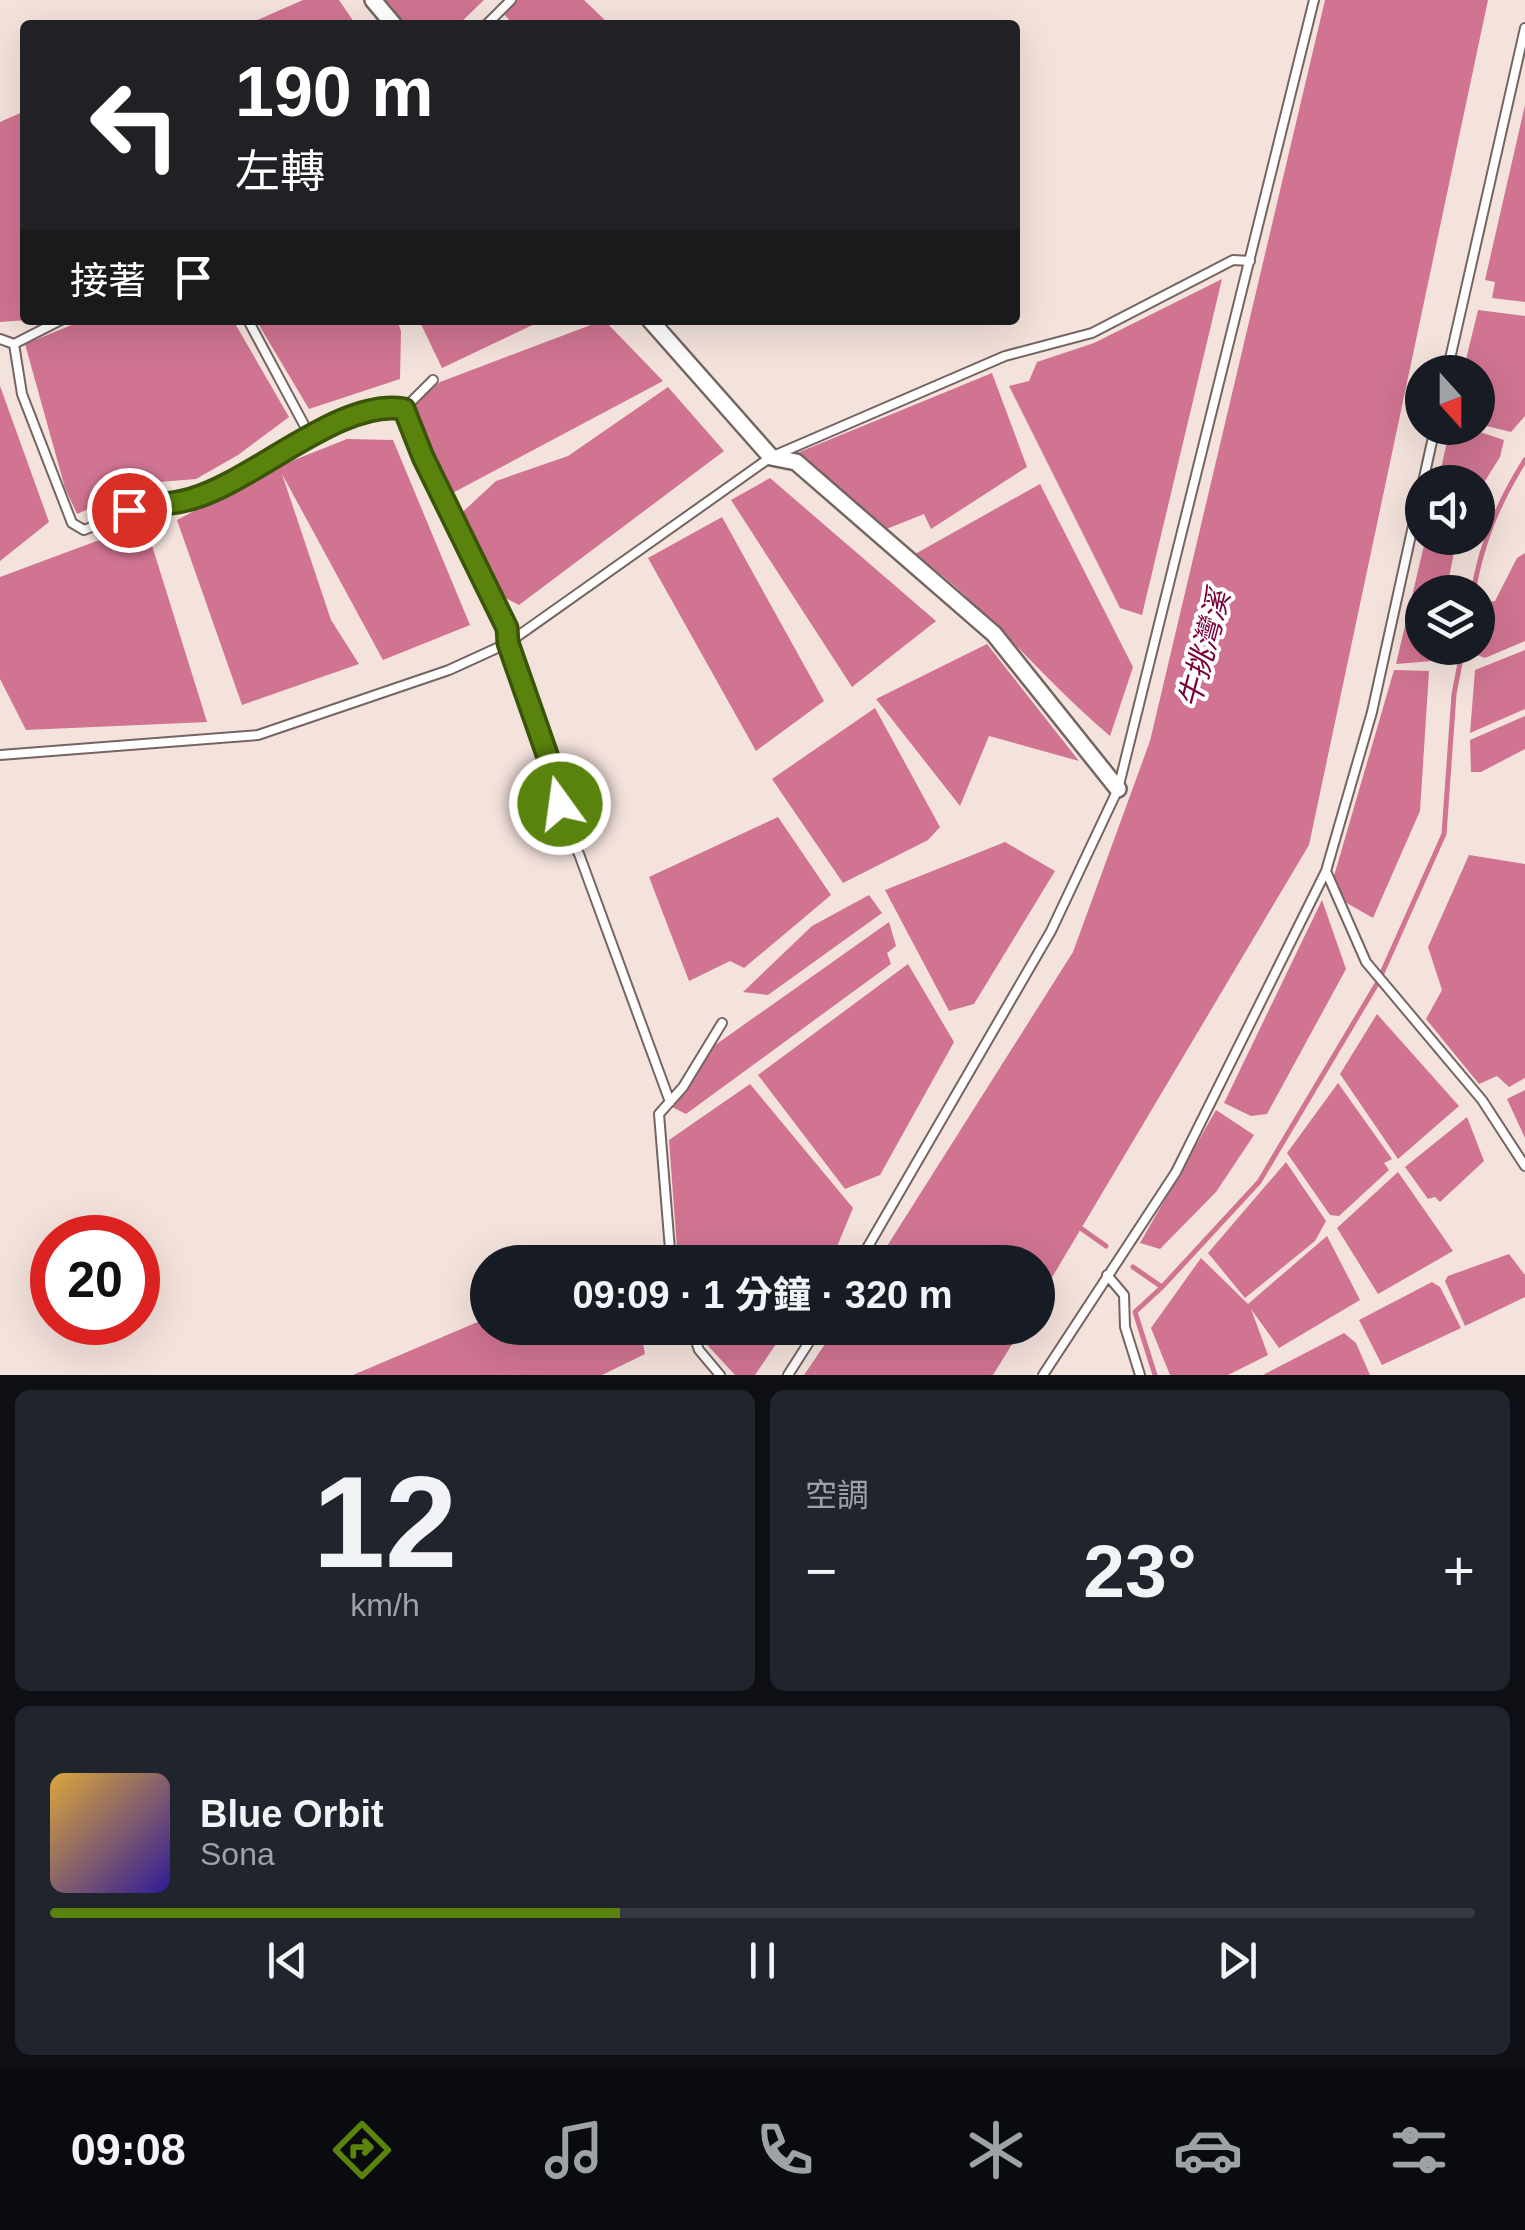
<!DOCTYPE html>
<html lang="zh-TW">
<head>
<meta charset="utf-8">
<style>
	body { margin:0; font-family:Arial,"Noto Sans TC",sans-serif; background:#20242c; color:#f1f3f6; height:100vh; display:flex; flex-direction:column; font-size:38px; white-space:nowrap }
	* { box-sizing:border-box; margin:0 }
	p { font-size:32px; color:#9ea1a6 }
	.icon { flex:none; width:55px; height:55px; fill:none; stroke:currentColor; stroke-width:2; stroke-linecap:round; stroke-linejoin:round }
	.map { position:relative; height:1375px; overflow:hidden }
	.sheet { display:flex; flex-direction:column; gap:15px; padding:15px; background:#0d0f14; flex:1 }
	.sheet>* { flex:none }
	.guide { position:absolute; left:20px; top:20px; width:1000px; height:305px; border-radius:10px; box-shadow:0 10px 40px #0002; background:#202124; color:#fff; overflow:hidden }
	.needle { width:65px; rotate:159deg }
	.controls { position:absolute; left:1405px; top:355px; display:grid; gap:20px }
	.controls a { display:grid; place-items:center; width:90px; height:90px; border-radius:50%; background:#171b24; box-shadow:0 10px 40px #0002; font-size:50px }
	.speed { position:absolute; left:30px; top:1215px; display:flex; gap:20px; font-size:50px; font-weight:700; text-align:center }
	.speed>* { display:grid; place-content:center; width:130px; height:130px; border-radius:50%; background:#171b24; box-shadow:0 10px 40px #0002; line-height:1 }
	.speed .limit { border:15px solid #d22; background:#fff; color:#111 }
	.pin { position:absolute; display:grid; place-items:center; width:85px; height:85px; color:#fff; margin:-42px; border:5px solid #fff; border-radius:50%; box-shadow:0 2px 10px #0007 }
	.me { position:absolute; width:110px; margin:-55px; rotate:346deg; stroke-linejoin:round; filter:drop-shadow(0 0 8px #0008) }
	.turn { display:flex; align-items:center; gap:35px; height:210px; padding:0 50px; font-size:45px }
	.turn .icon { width:130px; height:130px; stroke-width:2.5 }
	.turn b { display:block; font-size:70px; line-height:85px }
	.then { display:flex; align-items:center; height:95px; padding:0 50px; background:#0003; gap:20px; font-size:38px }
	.big { font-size:75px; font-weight:700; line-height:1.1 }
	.sheet .tile { flex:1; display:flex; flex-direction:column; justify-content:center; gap:15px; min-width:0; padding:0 35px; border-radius:15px; background:#20242c }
	.sheet .dial { align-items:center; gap:0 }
	.dial b { font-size:130px; line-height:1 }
	.song { display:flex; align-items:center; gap:30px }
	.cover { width:120px; height:120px; border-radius:15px; background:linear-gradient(135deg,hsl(40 70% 55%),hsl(250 70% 35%)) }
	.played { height:10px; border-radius:5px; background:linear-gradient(90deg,#59830c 40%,#363941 40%) }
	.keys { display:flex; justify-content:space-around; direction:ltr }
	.heat { display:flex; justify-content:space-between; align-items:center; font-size:55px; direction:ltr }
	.sheet .tiles { flex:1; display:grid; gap:15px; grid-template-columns:1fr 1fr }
	.tile:last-child { grid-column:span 2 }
	.trip { position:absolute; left:470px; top:1245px; width:585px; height:100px; border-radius:50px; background:#171b24; box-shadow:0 10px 40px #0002; font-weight:700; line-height:100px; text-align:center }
	.menu { display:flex; height:160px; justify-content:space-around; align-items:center; background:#090b0e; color:#9ea1a6 }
	.menu .icon { width:70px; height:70px }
	.menu .current { color:#59830c }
	.menu b { font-size:45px; color:#f1f3f6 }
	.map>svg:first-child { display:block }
	.water { fill:#d07491 }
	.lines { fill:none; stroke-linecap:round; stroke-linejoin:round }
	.stream { stroke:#d07491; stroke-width:5 }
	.service-casing { stroke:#756561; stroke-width:12 }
	.minor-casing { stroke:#756561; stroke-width:20 }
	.service { stroke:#fff; stroke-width:8 }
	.minor { stroke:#fff; stroke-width:15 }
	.route-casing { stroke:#3a5508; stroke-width:25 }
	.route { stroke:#59830c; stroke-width:18 }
	.labels { text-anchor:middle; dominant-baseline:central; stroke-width:8; stroke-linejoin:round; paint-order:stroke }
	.water-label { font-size:30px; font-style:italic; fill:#78013c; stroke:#fff }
</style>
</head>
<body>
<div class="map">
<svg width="1525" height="1375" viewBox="0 0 1525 1375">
	<rect width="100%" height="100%" fill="#f4e2dc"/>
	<path class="water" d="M 303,0 L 339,0 L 356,25 L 246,25 Z
		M 382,0 L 484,0 L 458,25 L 401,25 Z
		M 514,0 L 584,0 L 610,25 L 514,25 L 501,11 Z
		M 1325,0 L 1488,0 L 1309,845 L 1038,1301 L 1038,1262 L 877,1262 L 1073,952 L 1150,741 Z
		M 1525,105 L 1525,302 L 1492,298 L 1495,282 L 1485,280 Z
		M 25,111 L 25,320 L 29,320 L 0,322 L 0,122 Z
		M 1222,279 L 1142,615 L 1120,608 L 1009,386 L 1029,381 L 1037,362 L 1094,343 Z
		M 1478,310 L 1525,316 L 1525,416 L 1511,432 L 1478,424 L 1478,372 L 1463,372 Z
		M 84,320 L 233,320 L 289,417 L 238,455 L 196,479 L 147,483 L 77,514 L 65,488 L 25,344 Z
		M 256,320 L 397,320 L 401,331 L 400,379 L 309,409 Z
		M 419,320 L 543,320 L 442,368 Z
		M 604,320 L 663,381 L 445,497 L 404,413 L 440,382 Z
		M 992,373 L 1027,467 L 931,529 L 924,514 L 884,530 L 797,453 Z
		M 0,386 L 49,522 L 0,561 Z
		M 668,387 L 724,451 L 519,605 L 496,593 L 454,520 L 496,481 L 568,456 Z
		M 1450,428 L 1468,428 L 1504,440 L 1500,457 L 1478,492 L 1478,482 L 1438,482 Z
		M 347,439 L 393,440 L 470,625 L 383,660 L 282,474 L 331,620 L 359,664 L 242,705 L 177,520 L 279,466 Z
		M 770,478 L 936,621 L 852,687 L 731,500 Z
		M 1040,484 L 1133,667 L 1110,736 C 1040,677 988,608 915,554 Z
		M 722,517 L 824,701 L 756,751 L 648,558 Z
		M 145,523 L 207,722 L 26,730 L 0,679 L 0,577 Z
		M 1425,541 L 1455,548 L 1446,592 L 1422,592 L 1422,648 L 1435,648 L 1432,661 L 1396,664 Z
		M 1525,553 L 1525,641 L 1485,658 L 1477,655 L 1485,602 L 1495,601 L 1517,558 Z
		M 987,644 L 1079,761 L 989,736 L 960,806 L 876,699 Z
		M 1525,650 L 1525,709 L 1470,733 L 1475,670 Z
		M 1394,670 L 1429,671 L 1420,811 L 1373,918 L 1345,902 L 1334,876 Z
		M 875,708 L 940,827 L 928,840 L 843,883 L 772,779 Z
		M 1525,716 L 1525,749 L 1481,772 L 1471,772 L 1470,740 Z
		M 778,817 L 831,895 L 744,968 L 730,961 L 689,981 L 649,877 Z
		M 1005,842 L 1055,871 L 974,1004 L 949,1011 L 885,890 Z
		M 1469,855 L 1525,864 L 1525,1078 L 1509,1087 L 1497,1076 L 1479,1084 L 1426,1019 L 1442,990 L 1428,947 Z
		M 869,895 L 882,913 L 768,995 L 743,992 L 812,926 Z
		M 1322,900 L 1346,969 L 1267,1114 L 1251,1116 L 1224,1103 Z
		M 889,922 L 896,946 L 887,953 L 891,964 L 686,1114 L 672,1107 L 711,1048 Z
		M 908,964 L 954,1042 L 880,1175 L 845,1189 L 758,1075 Z
		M 1377,1014 L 1459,1106 L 1398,1159 L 1340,1074 Z
		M 1338,1083 L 1392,1159 L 1384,1163 L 1389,1170 L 1339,1216 L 1330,1215 L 1287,1153 Z
		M 750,1084 L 853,1208 L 831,1261 L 678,1262 L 669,1140 Z
		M 1525,1090 L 1525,1138 L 1507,1099 Z
		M 1216,1110 L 1254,1135 L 1216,1192 L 1160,1249 L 1140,1243 Z
		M 1467,1117 L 1484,1161 L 1440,1202 L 1435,1197 L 1428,1199 L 1405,1167 Z
		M 1286,1162 L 1326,1221 L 1315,1241 L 1245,1298 L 1208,1253 Z
		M 1398,1172 L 1453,1251 L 1378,1294 L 1337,1228 Z
		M 1327,1236 L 1360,1300 L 1279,1348 L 1251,1309 L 1268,1355 L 1228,1375 L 1170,1375 L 1151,1328 L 1201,1258 L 1248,1304 Z
		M 1509,1254 L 1525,1275 L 1525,1297 L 1465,1326 L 1445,1281 L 1448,1276 Z
		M 1432,1282 L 1440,1287 L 1461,1328 L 1382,1365 L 1359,1320 Z
		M 487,1318 L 488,1328 L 640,1328 L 645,1354 L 602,1375 L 353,1375 Z
		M 709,1328 L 787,1328 L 755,1375 L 735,1375 L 698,1335 Z
		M 836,1328 L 1022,1328 L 993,1375 L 804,1375 Z
		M 1344,1333 L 1356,1343 L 1370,1375 L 1263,1375 Z"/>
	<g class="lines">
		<path class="stream" d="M 1473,592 C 1482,542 1498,503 1525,460
			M 1079,1227 L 1106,1246
			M 1133,1267 L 1162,1287 L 1259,1182 L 1378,982 L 1444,834 L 1454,694 L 1463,648
			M 1155,1375 L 1135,1312 L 1161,1288"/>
		<g class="service-casing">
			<path id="service" d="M 486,25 L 511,0
				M 248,320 L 309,434
				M 0,339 L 14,344 L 22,394 L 72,523 L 84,530 L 151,503 L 190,500 L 253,473 L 309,434 L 360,415 L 404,409 L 423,457 L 507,628 L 508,643 L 557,783 L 563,825 L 579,854 L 670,1102
				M 14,344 L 61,320
				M 1447,372 L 1525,28
				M 404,409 L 433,380
				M 1423,482 L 1435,428
				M 0,755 L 258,735 L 449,670 L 508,643 L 771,457 L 1005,356 L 1092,333 L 1233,260 L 1250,261
				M 1326,871 L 1366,962 L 1482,1100 L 1525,1166
				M 671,1262 L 659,1114 L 683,1087 L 722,1023
				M 859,1262 L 1051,931 L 1118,789 L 1314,0
				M 1107,1275 L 1124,1295 L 1125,1327 L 1140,1375
				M 691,1328 L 699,1350 L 720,1375
				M 788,1375 L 818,1328
				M 1043,1375 L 1176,1172 L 1326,871 L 1372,712 L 1422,485"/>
		</g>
		<g class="minor-casing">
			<path id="minor" d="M 373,0 L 394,25
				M 650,320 L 771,457 L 796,462 L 994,634 L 1118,789"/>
		</g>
		<use href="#service" class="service"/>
		<use href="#minor" class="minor"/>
	</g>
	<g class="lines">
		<g class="route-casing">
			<path id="route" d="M 129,510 C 150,504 171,505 191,499 C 255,481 340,398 404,409 L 423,457 L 507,628 L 508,643 L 557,783 L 560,804"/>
		</g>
		<use href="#route" class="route"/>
	</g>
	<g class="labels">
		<g class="water-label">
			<text transform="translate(1204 649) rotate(-75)">牛挑灣溪</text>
		</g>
	</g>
</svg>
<div class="controls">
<a><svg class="needle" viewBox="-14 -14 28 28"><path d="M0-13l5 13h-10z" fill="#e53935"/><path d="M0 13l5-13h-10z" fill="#9ea1a6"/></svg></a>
<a><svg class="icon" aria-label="sound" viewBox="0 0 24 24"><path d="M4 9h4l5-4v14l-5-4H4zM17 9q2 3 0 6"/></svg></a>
<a><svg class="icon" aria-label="layers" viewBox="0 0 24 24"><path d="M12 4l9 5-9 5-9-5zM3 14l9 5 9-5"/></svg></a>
</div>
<div class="speed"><div class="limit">20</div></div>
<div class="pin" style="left:129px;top:510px;background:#d93025"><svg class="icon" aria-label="arrive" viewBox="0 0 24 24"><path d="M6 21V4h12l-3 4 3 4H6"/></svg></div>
<svg class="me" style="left:560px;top:804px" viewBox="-20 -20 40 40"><circle r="17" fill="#59830c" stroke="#fff" stroke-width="3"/><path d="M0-11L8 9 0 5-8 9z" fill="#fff"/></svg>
<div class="trip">09:09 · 1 分鐘 · 320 m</div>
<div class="guide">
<div class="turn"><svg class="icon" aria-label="left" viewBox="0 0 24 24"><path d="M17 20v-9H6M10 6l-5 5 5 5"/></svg><div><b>190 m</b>左轉</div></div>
<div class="then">接著<svg class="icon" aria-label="arrive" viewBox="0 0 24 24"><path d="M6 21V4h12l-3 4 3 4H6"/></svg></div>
</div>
</div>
<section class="sheet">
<div class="tiles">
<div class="tile dial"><b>12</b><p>km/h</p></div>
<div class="tile"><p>空調</p>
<div class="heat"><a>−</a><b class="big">23°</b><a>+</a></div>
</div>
<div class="tile">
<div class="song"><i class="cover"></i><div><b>Blue Orbit</b><p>Sona</p></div></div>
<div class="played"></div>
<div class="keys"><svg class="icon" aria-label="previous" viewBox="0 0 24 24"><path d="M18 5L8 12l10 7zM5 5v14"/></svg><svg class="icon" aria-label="pause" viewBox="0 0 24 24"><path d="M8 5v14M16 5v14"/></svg><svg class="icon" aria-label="next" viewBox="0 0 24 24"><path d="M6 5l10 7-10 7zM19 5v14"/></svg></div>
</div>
</div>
</section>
<nav class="menu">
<b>09:08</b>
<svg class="icon current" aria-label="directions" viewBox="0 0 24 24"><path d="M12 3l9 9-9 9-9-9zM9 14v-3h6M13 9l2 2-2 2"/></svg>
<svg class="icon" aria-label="music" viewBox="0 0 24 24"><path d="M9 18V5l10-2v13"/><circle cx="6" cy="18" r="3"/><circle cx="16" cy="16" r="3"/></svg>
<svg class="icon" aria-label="phone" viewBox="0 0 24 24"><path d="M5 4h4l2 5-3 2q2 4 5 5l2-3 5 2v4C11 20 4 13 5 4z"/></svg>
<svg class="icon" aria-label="climate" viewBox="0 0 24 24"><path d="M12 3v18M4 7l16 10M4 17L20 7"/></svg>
<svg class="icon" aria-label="car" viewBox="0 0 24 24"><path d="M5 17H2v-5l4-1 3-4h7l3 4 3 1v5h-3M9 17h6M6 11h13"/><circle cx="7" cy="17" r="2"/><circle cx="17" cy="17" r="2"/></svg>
<svg class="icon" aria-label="filters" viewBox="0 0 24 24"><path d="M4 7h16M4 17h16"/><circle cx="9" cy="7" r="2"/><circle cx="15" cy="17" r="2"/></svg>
</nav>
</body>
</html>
